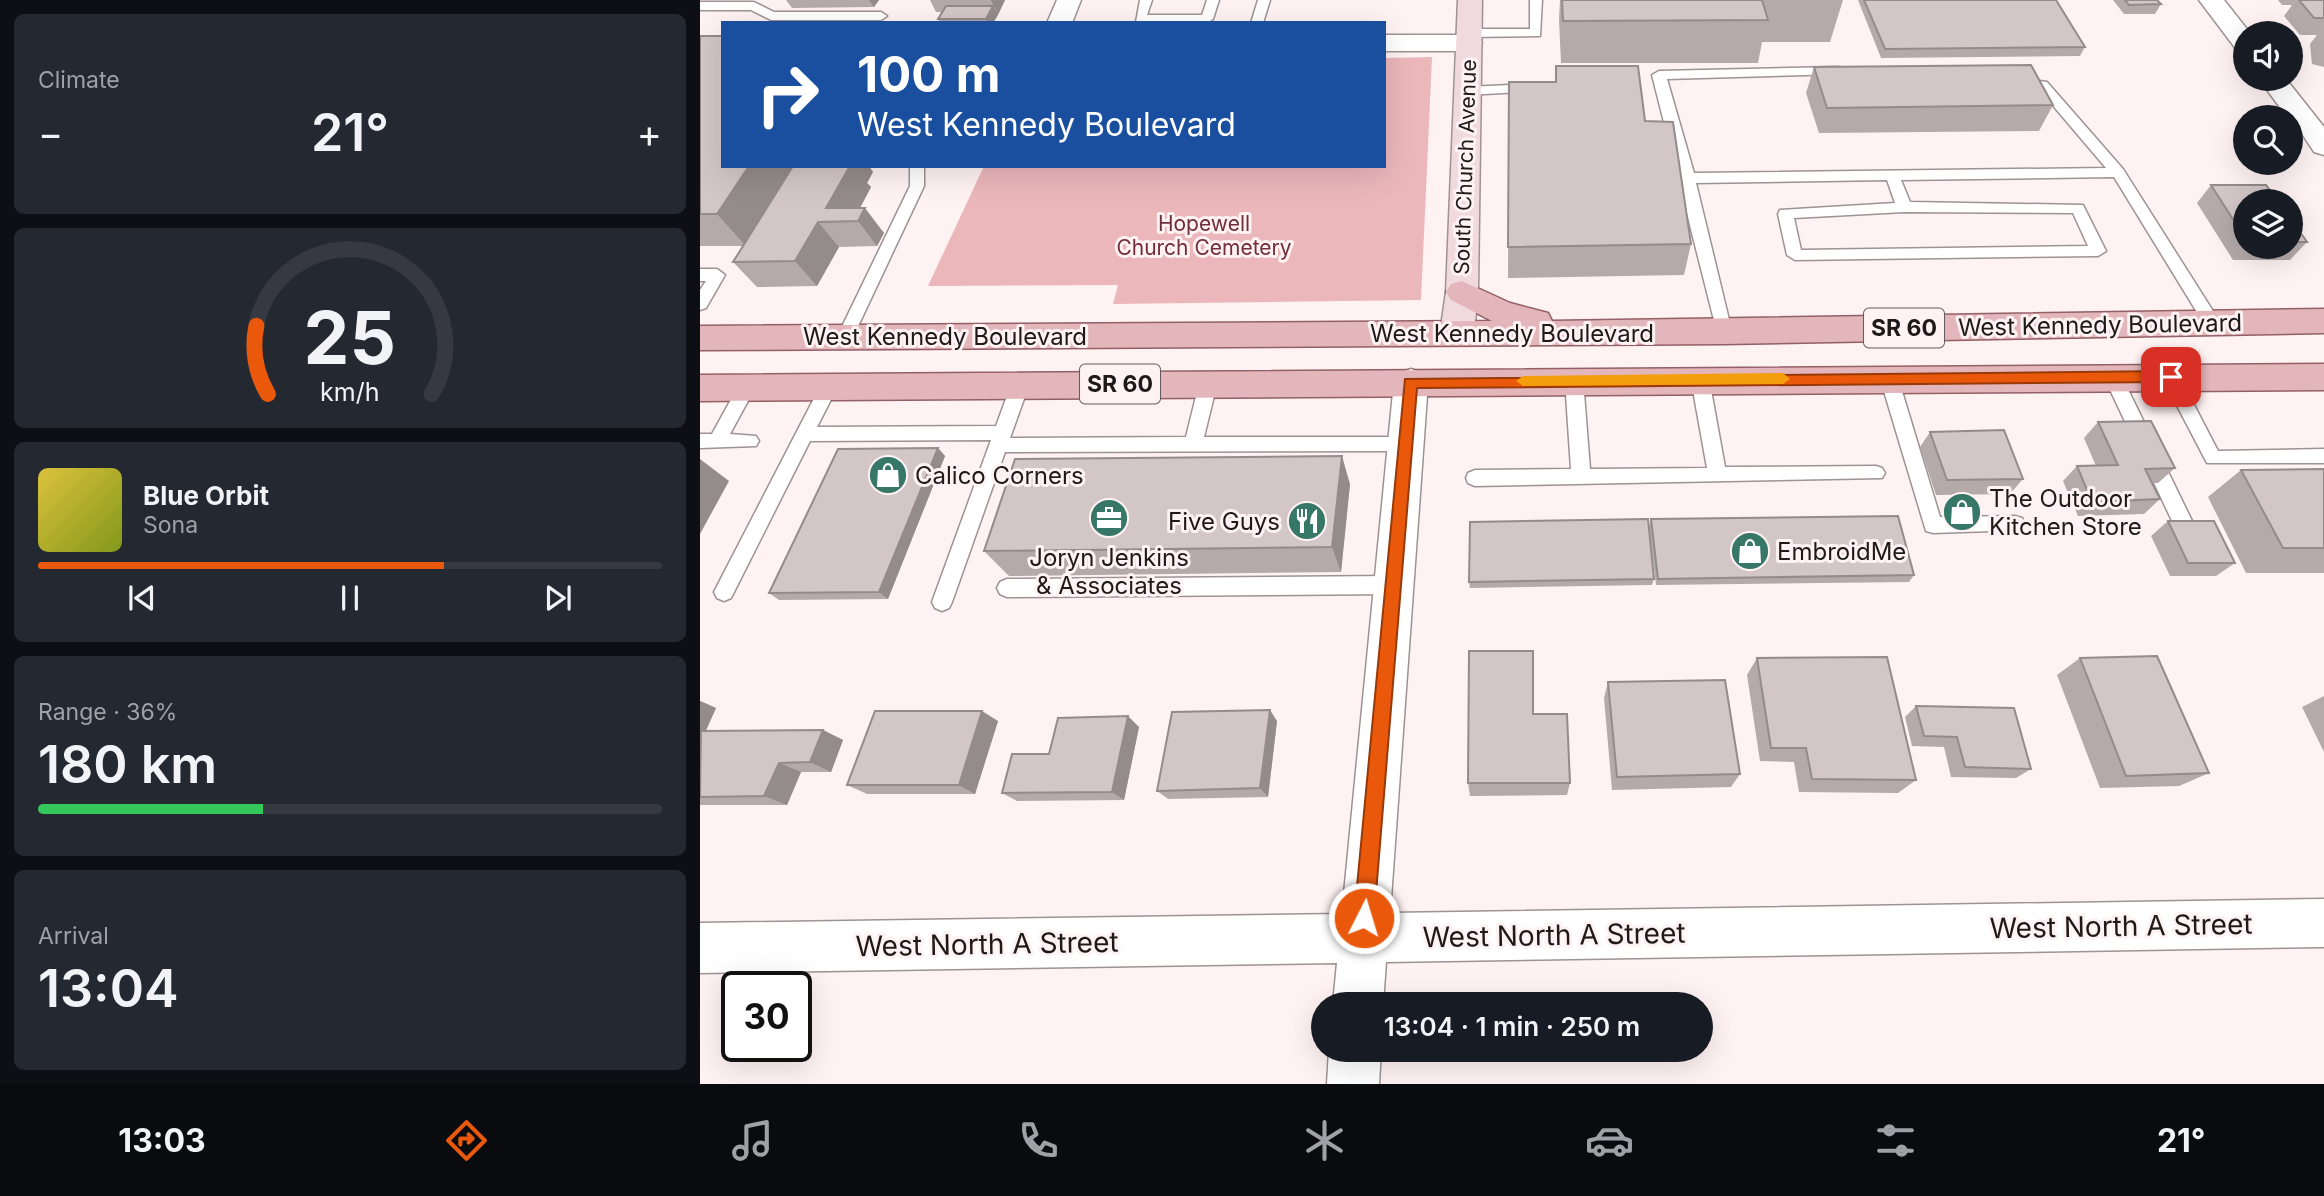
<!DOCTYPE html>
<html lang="en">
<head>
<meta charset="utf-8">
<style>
	body { margin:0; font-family:Inter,sans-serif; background:#242831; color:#f1f3f6; height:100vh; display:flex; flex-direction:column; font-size:26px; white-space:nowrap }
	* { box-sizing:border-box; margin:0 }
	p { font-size:23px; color:#9ea1a6 }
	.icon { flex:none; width:38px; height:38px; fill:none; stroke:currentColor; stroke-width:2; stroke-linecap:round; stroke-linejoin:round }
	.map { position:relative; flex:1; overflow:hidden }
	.side { display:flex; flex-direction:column; gap:14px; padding:14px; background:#0d0f14; width:700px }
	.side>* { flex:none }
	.hud { position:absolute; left:21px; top:21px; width:665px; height:147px; border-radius:0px; box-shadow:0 7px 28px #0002; background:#1a4fa0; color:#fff; overflow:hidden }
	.buttons { position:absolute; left:1533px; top:21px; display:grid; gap:14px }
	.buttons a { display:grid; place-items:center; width:70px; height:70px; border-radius:50%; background:#171b24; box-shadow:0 7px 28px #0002; font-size:35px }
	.speed { position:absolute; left:21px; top:971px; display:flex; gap:14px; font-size:35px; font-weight:700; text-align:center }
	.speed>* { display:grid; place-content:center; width:91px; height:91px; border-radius:50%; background:#171b24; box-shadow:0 7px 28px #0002; line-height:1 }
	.speed .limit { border:4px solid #111; border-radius:10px; background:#fff; color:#111 }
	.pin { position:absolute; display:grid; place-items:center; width:60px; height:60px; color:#fff; margin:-30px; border-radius:14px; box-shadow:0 4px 10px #0006 }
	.me { position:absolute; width:77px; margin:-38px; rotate:5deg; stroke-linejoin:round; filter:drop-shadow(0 0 5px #0008) }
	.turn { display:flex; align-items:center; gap:24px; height:147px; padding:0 21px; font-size:32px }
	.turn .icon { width:91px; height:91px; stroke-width:2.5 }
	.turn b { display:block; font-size:49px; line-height:60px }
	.big { font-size:52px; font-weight:600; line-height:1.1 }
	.side .tile { flex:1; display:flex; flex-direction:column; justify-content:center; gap:10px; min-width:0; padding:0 24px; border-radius:10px; background:#242831 }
	.side .dial { align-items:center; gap:0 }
	.dial svg { height:182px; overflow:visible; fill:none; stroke:#363941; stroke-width:7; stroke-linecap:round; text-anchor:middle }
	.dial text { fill:#f1f3f6; stroke:none }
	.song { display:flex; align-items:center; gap:21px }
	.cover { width:84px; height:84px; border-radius:10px; background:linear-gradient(135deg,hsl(50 70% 55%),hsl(70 70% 35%)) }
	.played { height:7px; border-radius:4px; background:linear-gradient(90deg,#ea580c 65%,#363941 65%) }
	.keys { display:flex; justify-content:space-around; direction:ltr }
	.heat { display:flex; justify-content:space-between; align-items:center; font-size:38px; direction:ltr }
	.charge { height:10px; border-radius:5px; background:linear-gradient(90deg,#34c759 36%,#363941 0) }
	.trip { position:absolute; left:611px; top:992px; width:402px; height:70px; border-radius:35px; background:#171b24; box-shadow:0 7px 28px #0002; font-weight:600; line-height:70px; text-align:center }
	.tab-bar { display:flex; height:112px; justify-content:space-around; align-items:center; background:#090b0e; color:#9ea1a6 }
	.tab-bar .icon { width:49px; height:49px }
	.tab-bar .on { color:#ea580c }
	.tab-bar b { font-size:32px; color:#f1f3f6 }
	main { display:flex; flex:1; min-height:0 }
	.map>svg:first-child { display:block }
	.green { fill:#ebb7bb }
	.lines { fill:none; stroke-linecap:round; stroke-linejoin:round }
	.lane-casing { stroke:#9e9293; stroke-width:3 }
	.street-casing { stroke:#9e9293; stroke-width:3 }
	.secondary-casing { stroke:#9e9293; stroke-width:3 }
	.primary-casing { stroke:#926065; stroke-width:3 }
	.lane { fill:#fff; fill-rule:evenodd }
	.street { fill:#fff; fill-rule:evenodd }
	.secondary { fill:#f1dadd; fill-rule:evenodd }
	.primary { fill:#e3b6bb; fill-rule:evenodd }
	.wall { fill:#b5aaaa }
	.shaded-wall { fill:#948b8b }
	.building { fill:#d3c6c6; stroke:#948b8b; stroke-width:2 }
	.route { fill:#ea580c; stroke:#983908; stroke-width:2 }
	.slow { fill:#f59e0b }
	.labels { text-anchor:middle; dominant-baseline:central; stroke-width:6; stroke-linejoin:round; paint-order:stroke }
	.far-street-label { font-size:21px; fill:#1e1a1a; stroke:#fff2f2 }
	.far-park-label { font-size:21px; fill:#712d38; stroke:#fff2f2 }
	.shield { fill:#fff2f2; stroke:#625b5b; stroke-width:2 }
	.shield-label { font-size:23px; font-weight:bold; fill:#1e1a1a }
	.street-label { font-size:24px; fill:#1e1a1a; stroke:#fff2f2 }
	.poi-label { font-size:24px; fill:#1e1a1a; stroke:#fff2f2; text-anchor:start }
	.near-street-label { font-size:28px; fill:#1e1a1a; stroke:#fff2f2 }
</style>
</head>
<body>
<main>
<section class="side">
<div class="tile"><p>Climate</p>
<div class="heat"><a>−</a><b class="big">21°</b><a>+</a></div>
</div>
<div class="tile dial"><svg viewBox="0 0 100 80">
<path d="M14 69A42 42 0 1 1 86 69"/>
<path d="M14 69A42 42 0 0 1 9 39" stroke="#ea580c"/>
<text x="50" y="56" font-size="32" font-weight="700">25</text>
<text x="50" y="72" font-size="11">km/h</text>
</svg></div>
<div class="tile">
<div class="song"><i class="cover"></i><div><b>Blue Orbit</b><p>Sona</p></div></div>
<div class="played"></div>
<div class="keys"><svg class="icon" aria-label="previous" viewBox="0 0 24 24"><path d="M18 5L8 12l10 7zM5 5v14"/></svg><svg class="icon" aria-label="pause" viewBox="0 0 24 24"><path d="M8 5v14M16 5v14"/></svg><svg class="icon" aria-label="next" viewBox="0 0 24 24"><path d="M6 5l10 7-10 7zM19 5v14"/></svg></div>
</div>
<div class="tile"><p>Range · 36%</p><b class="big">180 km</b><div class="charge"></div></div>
<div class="tile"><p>Arrival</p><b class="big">13:04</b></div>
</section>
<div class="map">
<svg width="1624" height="1084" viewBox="0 0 1624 1084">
	<rect width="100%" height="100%" fill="#fff2f2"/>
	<path class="green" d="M 732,57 L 721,300 L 413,304 L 418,285 L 228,286 L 284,166 L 684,166 L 684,58 Z"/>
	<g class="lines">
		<g class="lane-casing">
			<path id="lane" d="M 440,0 L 452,0 L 447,15 L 502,15 L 507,0 L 519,0 L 513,19 L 507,23 L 436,22 Z
				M 558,0 L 570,0 L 563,23 L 551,23 Z
				M 830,0 L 842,0 L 840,36 L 769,37 L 763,33 L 769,29 L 830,29 Z
				M 0,2 L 54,2 L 74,12 L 181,12 L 187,16 L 181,20 L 71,20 L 51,10 L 0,10 Z
				M 1138,67 L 1143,68 L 1143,74 L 967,79 L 994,173 L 1406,168 L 1338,88 L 1311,82 L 1318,78 L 1347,82 L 1423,169 L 1518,319 L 1518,327 L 1506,327 L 1414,177 L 1201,180 L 1210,202 L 1383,205 L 1406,251 L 1398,256 L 1095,260 L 1087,255 L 1078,214 L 1080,210 L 1195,203 L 1187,180 L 996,183 L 1032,332 L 1030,336 L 1018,336 L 952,75 L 959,71 ZM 1204,212 L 1373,213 L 1388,246 L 1101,250 L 1094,218 Z
				M 832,84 L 837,85 L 837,91 L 767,95 L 760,91 L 767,87 Z
				M 210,166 L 224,166 L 224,186 L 153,337 L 151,341 L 139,341 L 137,337 L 210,186 Z
				M 0,269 L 17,269 L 25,275 L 6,308 L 0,310 L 0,290 L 6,281 L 0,281 Z
				M 1413,370 L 1422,377 L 1494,525 L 1491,531 L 1477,531 L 1474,525 L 1404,377 Z
				M 1471,370 L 1477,372 L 1518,451 L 1624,449 L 1624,463 L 1507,463 L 1462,377 Z
				M 1189,371 L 1198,378 L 1240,517 L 1315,516 L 1322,518 L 1325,524 L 1322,530 L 1233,533 L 1226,531 L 1180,378 Z
				M 1000,372 L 1009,379 L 1025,467 L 1176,466 L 1182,468 L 1185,473 L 1182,478 L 775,486 L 768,483 L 766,478 L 768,473 L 775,470 L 871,469 L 865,380 L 874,373 L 883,380 L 890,469 L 1007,468 L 991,379 Z
				M 508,377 L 517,384 L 504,437 L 703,437 L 712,444 L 703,451 L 305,452 L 252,602 L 249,608 L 242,611 L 235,608 L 232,602 L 291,440 L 110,441 L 31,598 L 24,601 L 17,598 L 14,592 L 123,381 L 129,379 L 138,386 L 117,427 L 296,426 L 311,385 L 320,378 L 329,385 L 310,438 L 486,437 L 499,384 Z
				M 46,381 L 55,388 L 30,434 L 56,436 L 59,441 L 56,446 L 0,448 L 0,434 L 12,434 L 40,383 Z
				M 692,576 L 699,579 L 702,585 L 699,591 L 692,594 L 307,597 L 300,594 L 297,588 L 300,582 L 307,579 Z"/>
		</g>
		<g class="street-casing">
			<path id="street" d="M 357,0 L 381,0 L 372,23 L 347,23 Z
				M 1499,0 L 1524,0 L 1550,33 L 1545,33 L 1545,52 L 1536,49 Z
				M 684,35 L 769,35 L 778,38 L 782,43 L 778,48 L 769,51 L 684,51 Z
				M 1559,79 L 1586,79 L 1624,127 L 1624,155 L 1614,152 L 1591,117 L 1587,117 Z
				M 711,369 L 723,373 L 728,382 L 690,913 L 1624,899 L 1624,947 L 686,962 L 683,1004 L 633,1004 L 637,963 L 0,973 L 0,923 L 642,914 L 694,382 L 699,373 Z
				M 629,1050 L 681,1050 L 679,1084 L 627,1084 Z"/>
		</g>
		<g class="secondary-casing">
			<path id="secondary" d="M 758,0 L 782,0 L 778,292 L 774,333 L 769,342 L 757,345 L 745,342 L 740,333 L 746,292 Z"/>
		</g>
		<g class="primary-casing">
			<path id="primary" d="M 762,281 L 810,303 L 848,313 L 852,321 L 1624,309 L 1624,333 L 1024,344 L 0,350 L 0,326 L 792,321 L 751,300 L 746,292 L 751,284 Z
				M 1624,364 L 1624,390 L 0,401 L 0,375 Z"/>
		</g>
		<use href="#lane" class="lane"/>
		<use href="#street" class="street"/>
		<use href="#secondary" class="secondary"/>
		<use href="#primary" class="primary"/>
	</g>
	<path class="wall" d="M 86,0 L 179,0 L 174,7 L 92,8 Z
		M 230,0 L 305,0 L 293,23 L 240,23 L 238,19 L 242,12 L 236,12 Z
		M 860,0 L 1143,0 L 1130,42 L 1062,42 L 1058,63 L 861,63 L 859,19 Z
		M 1158,0 L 1356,0 L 1385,47 L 1380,56 L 1181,58 Z
		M 1413,0 L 1457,0 L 1461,4 L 1455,14 L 1424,14 Z
		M 1578,0 L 1624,0 L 1624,67 L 1612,64 L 1610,44 L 1617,35 L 1600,35 L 1584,16 L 1592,5 L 1582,5 Z
		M 0,36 L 23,166 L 173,172 L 167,183 L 171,187 L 160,208 L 184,233 L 177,246 L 139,247 L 117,286 L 57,287 L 33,262 L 43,246 L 0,246 Z
		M 856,66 L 945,121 L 991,244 L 984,275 L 808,278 L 809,82 L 855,82 Z
		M 1114,67 L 1353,105 L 1339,131 L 1119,133 L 1106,93 Z
		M 1511,185 L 1545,201 L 1545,247 L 1591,247 L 1591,219 L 1607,242 L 1590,260 L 1533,260 L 1497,203 Z
		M 1398,422 L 1475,468 L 1458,483 L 1452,483 L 1460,499 L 1444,514 L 1378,516 L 1363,481 L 1377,466 L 1396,466 L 1384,438 Z
		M 1230,432 L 1323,479 L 1310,494 L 1236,495 L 1220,447 Z
		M 238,448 L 245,456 L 188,599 L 79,600 L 69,593 Z
		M 1624,469 L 1624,573 L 1546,573 L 1508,497 L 1541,470 Z
		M 650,484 L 641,572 L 309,576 L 284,551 Z
		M 951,519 L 1214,575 L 1209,582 L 956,585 L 949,527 Z
		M 1468,521 L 1535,563 L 1516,576 L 1470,576 L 1451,536 Z
		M 954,579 L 952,585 L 770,588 L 769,582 Z
		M 1057,658 L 1216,780 L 1198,793 L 1099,792 L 1094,762 L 1060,761 L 1047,675 Z
		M 1380,658 L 1509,773 L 1479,786 L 1400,788 L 1357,675 Z
		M 908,682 L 1040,774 L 1031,787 L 912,790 L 904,698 Z
		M 1624,696 L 1624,752 L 1602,707 Z
		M 0,701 L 16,708 L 6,731 L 123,730 L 143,740 L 131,772 L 101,772 L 87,805 L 0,805 Z
		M 1216,706 L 1331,769 L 1316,778 L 1251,777 L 1244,747 L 1212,746 L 1205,717 Z
		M 833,714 L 870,783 L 867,795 L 770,796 L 768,783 Z
		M 298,721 L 275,794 L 167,794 L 147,785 Z
		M 577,721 L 568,797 L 468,799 L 457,791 Z
		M 439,727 L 424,800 L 317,801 L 302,793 L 349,754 Z"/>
	<path class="shaded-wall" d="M 169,0 L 179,0 L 174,7 Z
		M 291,0 L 305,0 L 298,15 Z
		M 293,6 L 298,15 L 293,23 L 288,23 L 286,19 Z
		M 49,166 L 97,166 L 46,246 L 17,214 Z
		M 149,166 L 169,166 L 173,172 L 167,183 L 171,187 L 153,221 L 126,208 Z
		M 165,208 L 184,233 L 177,246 L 158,221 Z
		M 118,222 L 139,247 L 117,286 L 95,261 Z
		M 238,448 L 245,456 L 188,599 L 179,592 Z
		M 642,456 L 650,484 L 641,572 L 632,547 Z
		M 0,459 L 29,481 L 0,534 Z
		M 0,701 L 16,708 L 0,743 Z
		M 570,710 L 577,721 L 568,797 L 560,788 Z
		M 282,711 L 298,721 L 275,794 L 259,785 Z
		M 428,716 L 439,727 L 424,800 L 412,792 Z
		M 123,730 L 143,740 L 131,772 L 110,762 Z
		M 79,763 L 101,772 L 87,805 L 64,796 Z"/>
	<path class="building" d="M 862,0 L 1062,0 L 1068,20 L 863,21 Z
		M 1164,0 L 1356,0 L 1385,47 L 1185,49 Z
		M 1425,0 L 1457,0 L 1461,4 L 1429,5 Z
		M 1599,0 L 1624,0 L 1624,18 L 1614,18 Z
		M 246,6 L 293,6 L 286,19 L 238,19 Z
		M 0,36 L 23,36 L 23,166 L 49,166 L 17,214 L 0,214 Z
		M 1331,65 L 1353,105 L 1127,108 L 1114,67 Z
		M 856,66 L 938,66 L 945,121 L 973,122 L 991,244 L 808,247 L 809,82 L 856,82 Z
		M 93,166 L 150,166 L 126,208 L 165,208 L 158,221 L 118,222 L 95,261 L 33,262 Z
		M 1511,185 L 1566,185 L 1578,201 L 1545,201 L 1545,238 Z
		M 1591,219 L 1607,242 L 1591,242 Z
		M 1451,421 L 1475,468 L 1445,469 L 1460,499 L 1392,502 L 1377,466 L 1418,465 L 1398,422 Z
		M 1304,430 L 1323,479 L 1247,480 L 1230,432 Z
		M 238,448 L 179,592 L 69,593 L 138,449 Z
		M 642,456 L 632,547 L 284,551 L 315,459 Z
		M 1624,469 L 1624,548 L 1583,548 L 1541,470 Z
		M 1198,516 L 1214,575 L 958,579 L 951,519 Z
		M 948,519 L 954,579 L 769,582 L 770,522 Z
		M 1468,521 L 1514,521 L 1535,563 L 1488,563 Z
		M 769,651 L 833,651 L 833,714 L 867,714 L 870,783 L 768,783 Z
		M 1457,656 L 1509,773 L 1426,776 L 1380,658 Z
		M 1187,657 L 1216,780 L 1112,779 L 1106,748 L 1071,748 L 1057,658 Z
		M 1025,680 L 1040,774 L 917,777 L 908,682 Z
		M 1216,706 L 1314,708 L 1331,769 L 1265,767 L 1257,737 L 1224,736 Z
		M 570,710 L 560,788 L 457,791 L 472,712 Z
		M 175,711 L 282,711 L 259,785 L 147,785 Z
		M 428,716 L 412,792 L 302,793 L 312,754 L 349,754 L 358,718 Z
		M 123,730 L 110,762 L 79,763 L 64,796 L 0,797 L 1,731 Z"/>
	<path class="route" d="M 1471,371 L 1478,377 L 1471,382 L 717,388 L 674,918 L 671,925 L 664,928 L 657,925 L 654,918 L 705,379 Z"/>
	<path class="slow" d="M 1083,373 L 1090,379 L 1083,384 L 823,386 L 816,381 L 823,376 Z"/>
	<defs>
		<g id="shop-disc" transform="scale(2.0125)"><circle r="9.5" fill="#367768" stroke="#fff2f2"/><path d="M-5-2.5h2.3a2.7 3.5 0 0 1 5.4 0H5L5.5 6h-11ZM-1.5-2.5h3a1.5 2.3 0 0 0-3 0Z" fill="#fff"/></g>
		<g id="office-disc" transform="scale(2.0125)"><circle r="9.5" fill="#367768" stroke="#fff2f2"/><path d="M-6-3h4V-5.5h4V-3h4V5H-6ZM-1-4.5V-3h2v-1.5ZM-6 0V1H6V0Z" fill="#fff"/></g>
		<g id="restaurant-disc" transform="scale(2.0125)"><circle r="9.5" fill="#367768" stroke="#fff2f2"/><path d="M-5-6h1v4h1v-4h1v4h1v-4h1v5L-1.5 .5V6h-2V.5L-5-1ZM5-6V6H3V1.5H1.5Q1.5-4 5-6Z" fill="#fff"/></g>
	</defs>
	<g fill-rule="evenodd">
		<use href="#shop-disc" x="188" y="475"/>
		<use href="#shop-disc" x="1262" y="512"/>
		<use href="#office-disc" x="409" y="518"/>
		<use href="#restaurant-disc" x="607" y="521"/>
		<use href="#shop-disc" x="1050" y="551"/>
	</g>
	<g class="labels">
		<g class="far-street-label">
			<text transform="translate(765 167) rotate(-88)">South Church Avenue</text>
		</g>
		<g class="far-park-label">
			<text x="504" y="223">Hopewell<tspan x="504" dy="24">Church Cemetery</tspan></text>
		</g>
		<g class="shield">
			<rect x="1164" y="308.5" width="80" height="39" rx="5"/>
			<rect x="380" y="364.5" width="80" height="39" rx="5"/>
		</g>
		<g class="shield-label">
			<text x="1204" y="328">SR 60</text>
			<text x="420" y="384">SR 60</text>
		</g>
		<g class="street-label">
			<text transform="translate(1400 325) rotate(-1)">West Kennedy Boulevard</text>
			<text x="812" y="333">West Kennedy Boulevard</text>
			<text x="245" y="336">West Kennedy Boulevard</text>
		</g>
		<g class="poi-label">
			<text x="215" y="475">Calico Corners</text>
			<text x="1289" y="498">The Outdoor<tspan x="1289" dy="28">Kitchen Store</tspan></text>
			<text x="580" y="521" text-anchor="end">Five Guys</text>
			<text x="1077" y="551">EmbroidMe</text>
			<text x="409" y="557" text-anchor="middle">Joryn Jenkins<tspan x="409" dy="28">&amp; Associates</tspan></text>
		</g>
		<g class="near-street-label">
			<text transform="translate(1421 926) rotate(-1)">West North A Street</text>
			<text transform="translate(854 935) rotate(-1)">West North A Street</text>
			<text transform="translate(287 944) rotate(-1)">West North A Street</text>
		</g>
	</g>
</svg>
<div class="buttons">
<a><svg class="icon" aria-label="sound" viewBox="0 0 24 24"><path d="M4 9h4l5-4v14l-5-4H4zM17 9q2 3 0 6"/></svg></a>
<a><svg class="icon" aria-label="search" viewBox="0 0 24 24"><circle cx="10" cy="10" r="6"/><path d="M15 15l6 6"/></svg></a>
<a><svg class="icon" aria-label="layers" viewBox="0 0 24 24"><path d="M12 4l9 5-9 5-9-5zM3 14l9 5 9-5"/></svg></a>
</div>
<div class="speed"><div class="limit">30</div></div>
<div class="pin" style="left:1471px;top:377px;background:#d93025"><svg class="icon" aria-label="arrive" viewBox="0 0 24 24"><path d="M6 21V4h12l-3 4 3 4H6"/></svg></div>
<svg class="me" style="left:664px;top:918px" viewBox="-20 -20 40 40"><circle r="17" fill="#ea580c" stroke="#fff" stroke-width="3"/><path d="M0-11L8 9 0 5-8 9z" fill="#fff"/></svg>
<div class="trip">13:04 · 1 min · 250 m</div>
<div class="hud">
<div class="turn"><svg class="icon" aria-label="right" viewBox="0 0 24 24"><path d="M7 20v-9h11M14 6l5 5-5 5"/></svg><div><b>100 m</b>West Kennedy Boulevard</div></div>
</div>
</div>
</main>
<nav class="tab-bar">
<b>13:03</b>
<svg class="icon on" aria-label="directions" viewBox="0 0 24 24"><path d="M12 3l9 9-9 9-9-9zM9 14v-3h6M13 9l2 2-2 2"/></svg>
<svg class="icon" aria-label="music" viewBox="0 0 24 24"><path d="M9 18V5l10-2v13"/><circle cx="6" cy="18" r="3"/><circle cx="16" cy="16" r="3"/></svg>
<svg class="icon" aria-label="phone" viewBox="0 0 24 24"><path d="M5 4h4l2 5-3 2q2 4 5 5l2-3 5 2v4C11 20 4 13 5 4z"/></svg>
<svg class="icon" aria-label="climate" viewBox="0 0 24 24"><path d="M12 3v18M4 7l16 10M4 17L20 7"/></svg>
<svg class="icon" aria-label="car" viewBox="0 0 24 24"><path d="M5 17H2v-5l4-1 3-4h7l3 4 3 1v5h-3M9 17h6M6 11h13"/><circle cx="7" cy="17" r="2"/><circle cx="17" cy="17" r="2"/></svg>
<svg class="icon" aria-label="filters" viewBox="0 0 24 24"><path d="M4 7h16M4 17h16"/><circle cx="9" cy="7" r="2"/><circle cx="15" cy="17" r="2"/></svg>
<b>21°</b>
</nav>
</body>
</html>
